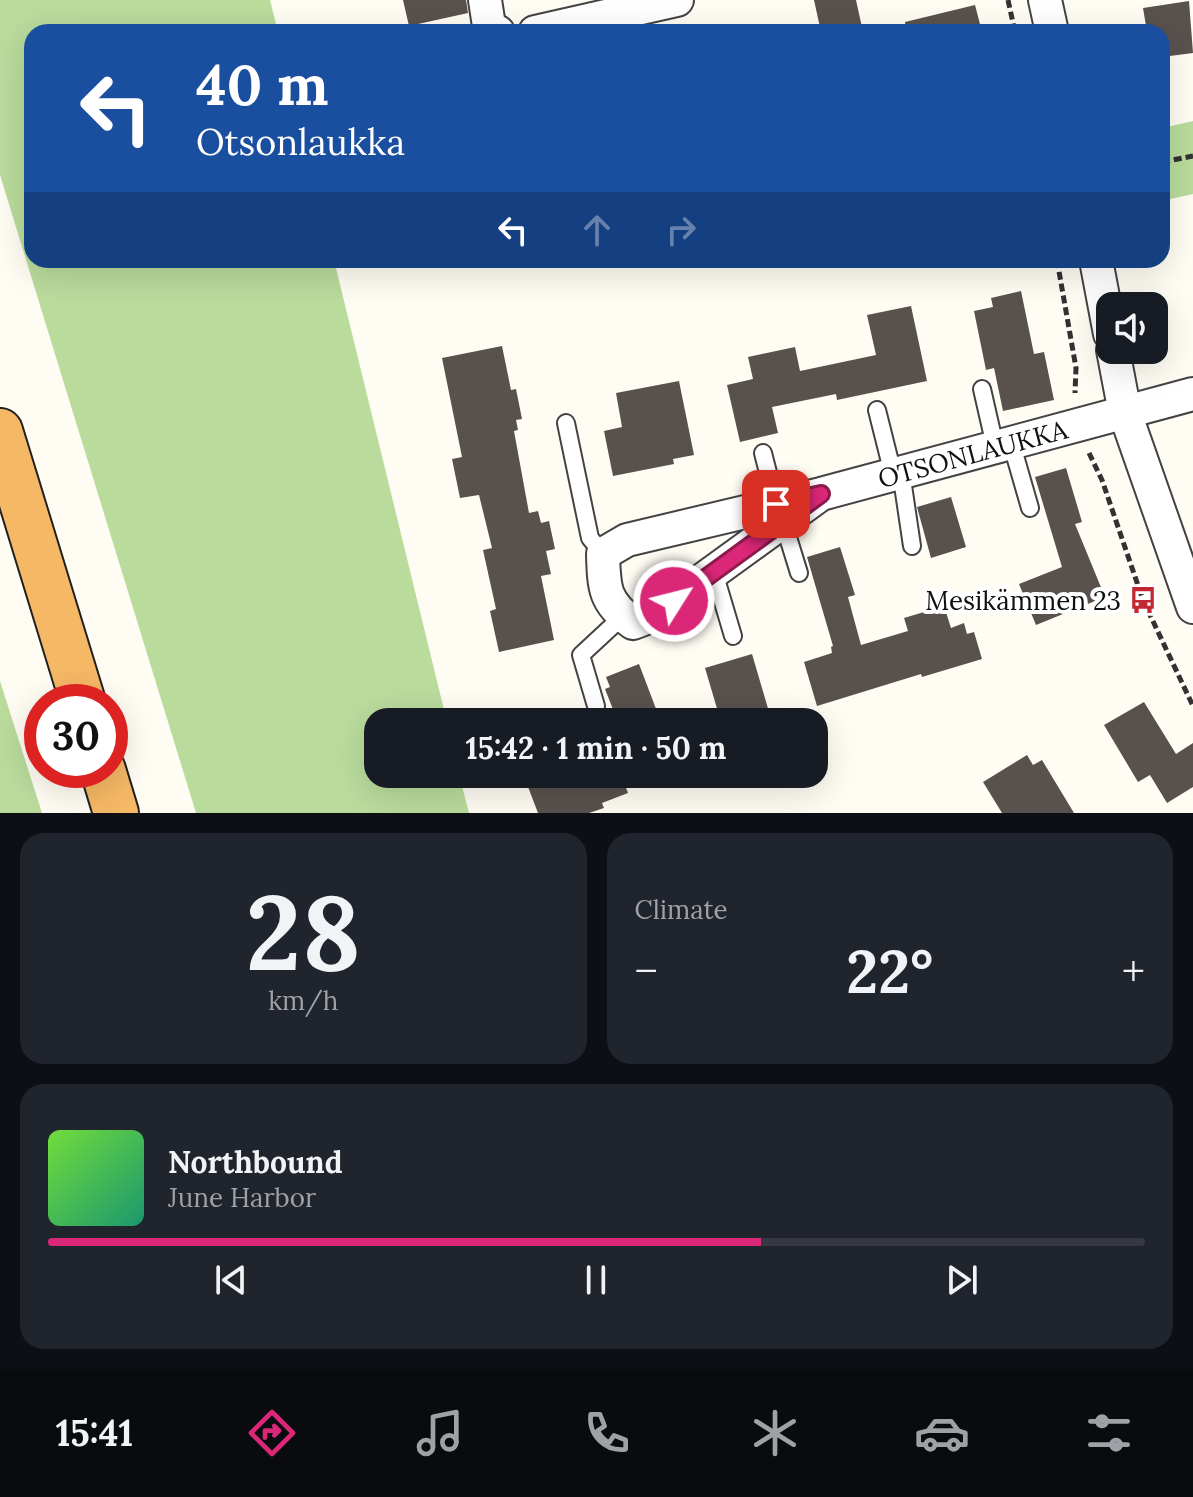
<!DOCTYPE html>
<html lang="en">
<head>
<meta charset="utf-8">
<style>
	body { margin:0; font-family:Lora,serif; background:#20242c; color:#f1f3f6; height:100vh; display:flex; flex-direction:column; font-size:30px; white-space:nowrap }
	* { box-sizing:border-box; margin:0 }
	p { font-size:26px; color:#9ea1a6 }
	.icon { flex:none; width:44px; height:44px; fill:none; stroke:currentColor; stroke-width:2; stroke-linecap:round; stroke-linejoin:round }
	.map { position:relative; height:813px; overflow:hidden }
	.side { display:flex; flex-direction:column; gap:20px; padding:20px; background:#0d0f14; flex:1 }
	.side>* { flex:none }
	.guide { position:absolute; left:24px; top:24px; width:1146px; height:244px; border-radius:24px; box-shadow:0 8px 32px #0002; background:#1a4fa0; color:#fff; overflow:hidden }
	.buttons { position:absolute; left:1096px; top:292px; display:grid; gap:16px }
	.buttons a { display:grid; place-items:center; width:72px; height:72px; border-radius:16px; background:#171b24; box-shadow:0 8px 32px #0002; font-size:40px }
	.speed { position:absolute; left:24px; top:684px; display:flex; gap:16px; font-size:40px; font-weight:700; text-align:center }
	.speed>* { display:grid; place-content:center; width:104px; height:104px; border-radius:50%; background:#171b24; box-shadow:0 8px 32px #0002; line-height:1 }
	.speed .limit { border:12px solid #d22; background:#fff; color:#111 }
	.pin { position:absolute; display:grid; place-items:center; width:68px; height:68px; color:#fff; margin:-34px; border-radius:16px; box-shadow:0 4px 12px #0006 }
	.me { position:absolute; width:88px; margin:-44px; rotate:54deg; stroke-linejoin:round; filter:drop-shadow(0 0 6px #0008) }
	.turn { display:flex; align-items:center; gap:28px; height:168px; padding:0 40px; font-size:36px }
	.turn .icon { width:104px; height:104px; stroke-width:2.5 }
	.turn b { display:block; font-size:56px; line-height:68px }
	.lanes { display:flex; align-items:center; height:76px; padding:0 40px; background:#0003; justify-content:center; gap:40px; direction:ltr }
	.lanes .off { opacity:.35 }
	.big { font-size:60px; font-weight:800; line-height:1.1 }
	.side .card { flex:1; display:flex; flex-direction:column; justify-content:center; gap:12px; min-width:0; padding:0 28px; border-radius:24px; background:#20242c }
	.side .dial { align-items:center; gap:0 }
	.dial b { font-size:104px; line-height:1 }
	.song { display:flex; align-items:center; gap:24px }
	.cover { width:96px; height:96px; border-radius:12px; background:linear-gradient(135deg,hsl(100 70% 55%),hsl(160 70% 35%)) }
	.played { height:8px; border-radius:4px; background:linear-gradient(90deg,#db2777 65%,#363941 65%) }
	.keys { display:flex; justify-content:space-around; direction:ltr }
	.heat { display:flex; justify-content:space-between; align-items:center; font-size:44px; direction:ltr }
	.side .tiles { flex:1; display:grid; gap:20px; grid-template-columns:1fr 1fr }
	.card:last-child { grid-column:span 2 }
	.trip { position:absolute; left:364px; top:708px; width:464px; height:80px; border-radius:24px; background:#171b24; box-shadow:0 8px 32px #0002; font-weight:800; line-height:80px; text-align:center }
	.menu { display:flex; height:128px; justify-content:space-around; align-items:center; background:#090b0e; color:#9ea1a6 }
	.menu .icon { width:56px; height:56px }
	.menu .selected { color:#db2777 }
	.menu b { font-size:36px; color:#f1f3f6 }
	.map>svg:first-child { display:block }
	.forest { fill:#b9db9c }
	.building { fill:#59514d }
	.lines { fill:none; stroke-linecap:round; stroke-linejoin:round }
	.service-casing { stroke:#434343; stroke-width:20 }
	.minor-casing { stroke:#434343; stroke-width:36 }
	.trunk-casing { stroke:#212121; stroke-width:48 }
	.path { stroke:#323232; stroke-width:5; stroke-dasharray:8 4; stroke-linecap:butt }
	.service { stroke:#fff; stroke-width:16 }
	.minor { stroke:#fff; stroke-width:32 }
	.trunk { stroke:#f5b865; stroke-width:44 }
	.route-casing { stroke:#8e194d; stroke-width:20 }
	.route { stroke:#db2777; stroke-width:14 }
	.labels { text-anchor:middle; dominant-baseline:central; stroke-width:8; stroke-linejoin:round; paint-order:stroke }
	.street-label { font-size:26px; fill:#101010; stroke:#fff }
	.poi-label { font-size:26px; fill:#101010; stroke:#fff; text-anchor:end }
</style>
</head>
<body>
<div class="map">
<svg width="1193" height="813" viewBox="0 0 1193 813">
	<rect width="100%" height="100%" fill="#fffcf4"/>
	<path class="forest" d="M 0,0 L 270,0 L 278,32 L 32,32 L 32,260 L 334,260 L 447,722 L 378,722 L 378,774 L 459,774 L 469,813 L 196,813 L 0,175 Z
		M 1193,121 L 1193,194 L 1162,201 L 1162,128 Z
		M 0,681 L 42,813 L 0,813 Z"/>
	<path class="building" d="M 403,0 L 466,0 L 468,13 L 409,26 Z
		M 814,0 L 856,0 L 863,32 L 821,32 Z
		M 1189,1 L 1193,53 L 1162,57 L 1162,32 L 1147,32 L 1143,8 Z
		M 975,5 L 982,32 L 906,32 L 905,22 Z
		M 1021,291 L 1034,354 L 1044,352 L 1054,400 L 1003,411 L 994,368 L 986,370 L 974,311 L 993,307 L 991,298 Z
		M 911,306 L 927,381 L 837,400 L 836,394 L 772,407 L 778,433 L 740,442 L 727,385 L 753,379 L 748,357 L 795,347 L 800,371 L 876,355 L 867,315 Z
		M 502,346 L 511,390 L 516,389 L 522,419 L 516,420 L 518,430 L 514,431 L 529,513 L 538,511 L 541,523 L 549,521 L 555,549 L 546,551 L 551,574 L 541,576 L 554,640 L 499,652 L 490,611 L 496,609 L 483,550 L 492,548 L 479,495 L 460,498 L 452,459 L 462,457 L 442,358 Z
		M 679,381 L 694,455 L 673,459 L 674,464 L 613,476 L 604,431 L 622,427 L 616,393 Z
		M 1066,468 L 1082,522 L 1075,524 L 1105,597 L 1036,625 L 1019,584 L 1062,567 L 1035,477 Z
		M 951,497 L 966,547 L 931,558 L 917,507 Z
		M 840,547 L 855,595 L 848,597 L 861,645 L 908,631 L 904,618 L 944,606 L 951,628 L 964,623 L 967,634 L 974,632 L 982,659 L 922,677 L 921,674 L 817,706 L 804,662 L 832,653 L 831,647 L 833,646 L 807,557 Z
		M 752,654 L 772,722 L 721,722 L 705,668 Z
		M 639,664 L 661,722 L 618,722 L 605,689 L 610,687 L 606,677 Z
		M 1144,702 L 1176,754 L 1193,743 L 1193,787 L 1167,803 L 1150,775 L 1138,782 L 1104,725 Z
		M 1027,755 L 1033,765 L 1042,760 L 1074,813 L 1002,813 L 983,782 Z
		M 538,774 L 621,774 L 628,793 L 602,803 L 604,808 L 589,813 L 538,813 L 525,779 Z"/>
	<g class="lines">
		<g class="service-casing">
			<path id="service" d="M 982,389 L 995,446
				M 877,410 L 893,474
				M 566,423 L 590,538 L 603,554
				M 1011,442 L 1030,508
				M 763,453 L 776,504
				M 901,472 L 912,546
				M 783,521 L 799,573
				M 714,572 L 733,636
				M 596,706 L 581,655 L 623,616"/>
		</g>
		<g class="minor-casing">
			<g id="minor">
				<path d="M 485,0 L 489,26 L 498,32"/>
				<path d="M 1045,0 L 1052,32"/>
				<path d="M 535,32 L 677,0"/>
				<path d="M 1096,260 L 1110,334"/>
				<path d="M 1113,350 L 1125,413 L 1193,607"/>
				<path id="s1" d="M 821,494 L 654,615 L 633,623 C 604,602 604,588 603,554 L 627,540 L 821,494 L 1193,394"/>
			</g>
		</g>
		<g class="trunk-casing">
			<path id="trunk" d="M 0,431 L 83,702
				M 103,770 L 116,813"/>
		</g>
		<path class="path" d="M 1008,0 L 1015,32
			M 1162,162 L 1193,156
			M 1057,260 L 1076,368 L 1075,393
			M 1089,453 L 1102,480 L 1143,600 L 1193,706"/>
		<use href="#service" class="service"/>
		<use href="#minor" class="minor"/>
		<use href="#trunk" class="trunk"/>
	</g>
	<g class="lines">
		<g class="route-casing">
			<path id="route" d="M 674,601 L 821,494 L 776,504"/>
		</g>
		<use href="#route" class="route"/>
	</g>
	<defs>
		<g id="bus-bare" transform="scale(2.16)"><path d="M-5-6H5V4H4V6H2V4H-2V6H-4V4H-5ZM-3.5-4V0h7V-4ZM-3.5 1.2v1.5H-2V1.2ZM2 1.2v1.5H3.5V1.2Z" fill="#c12832" stroke="#fff" stroke-width="2.5" paint-order="stroke"/></g>
	</defs>
	<g fill-rule="evenodd">
		<use href="#bus-bare" x="1143" y="600"/>
	</g>
	<g class="labels">
		<g class="street-label">
			<text stroke="none"><textPath href="#s1" startOffset="692">OTSONLAUKKA</textPath></text>
		</g>
		<g class="poi-label">
			<text x="1121" y="600">Mesikämmen 23</text>
		</g>
	</g>
</svg>
<div class="buttons">
<a><svg class="icon" aria-label="sound" viewBox="0 0 24 24"><path d="M4 9h4l5-4v14l-5-4H4zM17 9q2 3 0 6"/></svg></a>
</div>
<div class="speed"><div class="limit">30</div></div>
<div class="pin" style="left:776px;top:504px;background:#d93025"><svg class="icon" aria-label="arrive" viewBox="0 0 24 24"><path d="M6 21V4h12l-3 4 3 4H6"/></svg></div>
<svg class="me" style="left:674px;top:601px" viewBox="-20 -20 40 40"><circle r="17" fill="#db2777" stroke="#fff" stroke-width="3"/><path d="M0-11L8 9 0 5-8 9z" fill="#fff"/></svg>
<div class="trip">15:42 · 1 min · 50 m</div>
<div class="guide">
<div class="turn"><svg class="icon" aria-label="left" viewBox="0 0 24 24"><path d="M17 20v-9H6M10 6l-5 5 5 5"/></svg><div><b>40 m</b>Otsonlaukka</div></div>
<div class="lanes"><svg class="icon" aria-label="left" viewBox="0 0 24 24"><path d="M17 20v-9H6M10 6l-5 5 5 5"/></svg><svg class="icon off" aria-label="ahead" viewBox="0 0 24 24"><path d="M12 20V5M6 11l6-6 6 6"/></svg><svg class="icon off" aria-label="right" viewBox="0 0 24 24"><path d="M7 20v-9h11M14 6l5 5-5 5"/></svg></div>
</div>
</div>
<section class="side">
<div class="tiles">
<div class="card dial"><b>28</b><p>km/h</p></div>
<div class="card"><p>Climate</p>
<div class="heat"><a>−</a><b class="big">22°</b><a>+</a></div>
</div>
<div class="card">
<div class="song"><i class="cover"></i><div><b>Northbound</b><p>June Harbor</p></div></div>
<div class="played"></div>
<div class="keys"><svg class="icon" aria-label="previous" viewBox="0 0 24 24"><path d="M18 5L8 12l10 7zM5 5v14"/></svg><svg class="icon" aria-label="pause" viewBox="0 0 24 24"><path d="M8 5v14M16 5v14"/></svg><svg class="icon" aria-label="next" viewBox="0 0 24 24"><path d="M6 5l10 7-10 7zM19 5v14"/></svg></div>
</div>
</div>
</section>
<nav class="menu">
<b>15:41</b>
<svg class="icon selected" aria-label="directions" viewBox="0 0 24 24"><path d="M12 3l9 9-9 9-9-9zM9 14v-3h6M13 9l2 2-2 2"/></svg>
<svg class="icon" aria-label="music" viewBox="0 0 24 24"><path d="M9 18V5l10-2v13"/><circle cx="6" cy="18" r="3"/><circle cx="16" cy="16" r="3"/></svg>
<svg class="icon" aria-label="phone" viewBox="0 0 24 24"><path d="M5 4h4l2 5-3 2q2 4 5 5l2-3 5 2v4C11 20 4 13 5 4z"/></svg>
<svg class="icon" aria-label="climate" viewBox="0 0 24 24"><path d="M12 3v18M4 7l16 10M4 17L20 7"/></svg>
<svg class="icon" aria-label="car" viewBox="0 0 24 24"><path d="M5 17H2v-5l4-1 3-4h7l3 4 3 1v5h-3M9 17h6M6 11h13"/><circle cx="7" cy="17" r="2"/><circle cx="17" cy="17" r="2"/></svg>
<svg class="icon" aria-label="filters" viewBox="0 0 24 24"><path d="M4 7h16M4 17h16"/><circle cx="9" cy="7" r="2"/><circle cx="15" cy="17" r="2"/></svg>
</nav>
</body>
</html>
